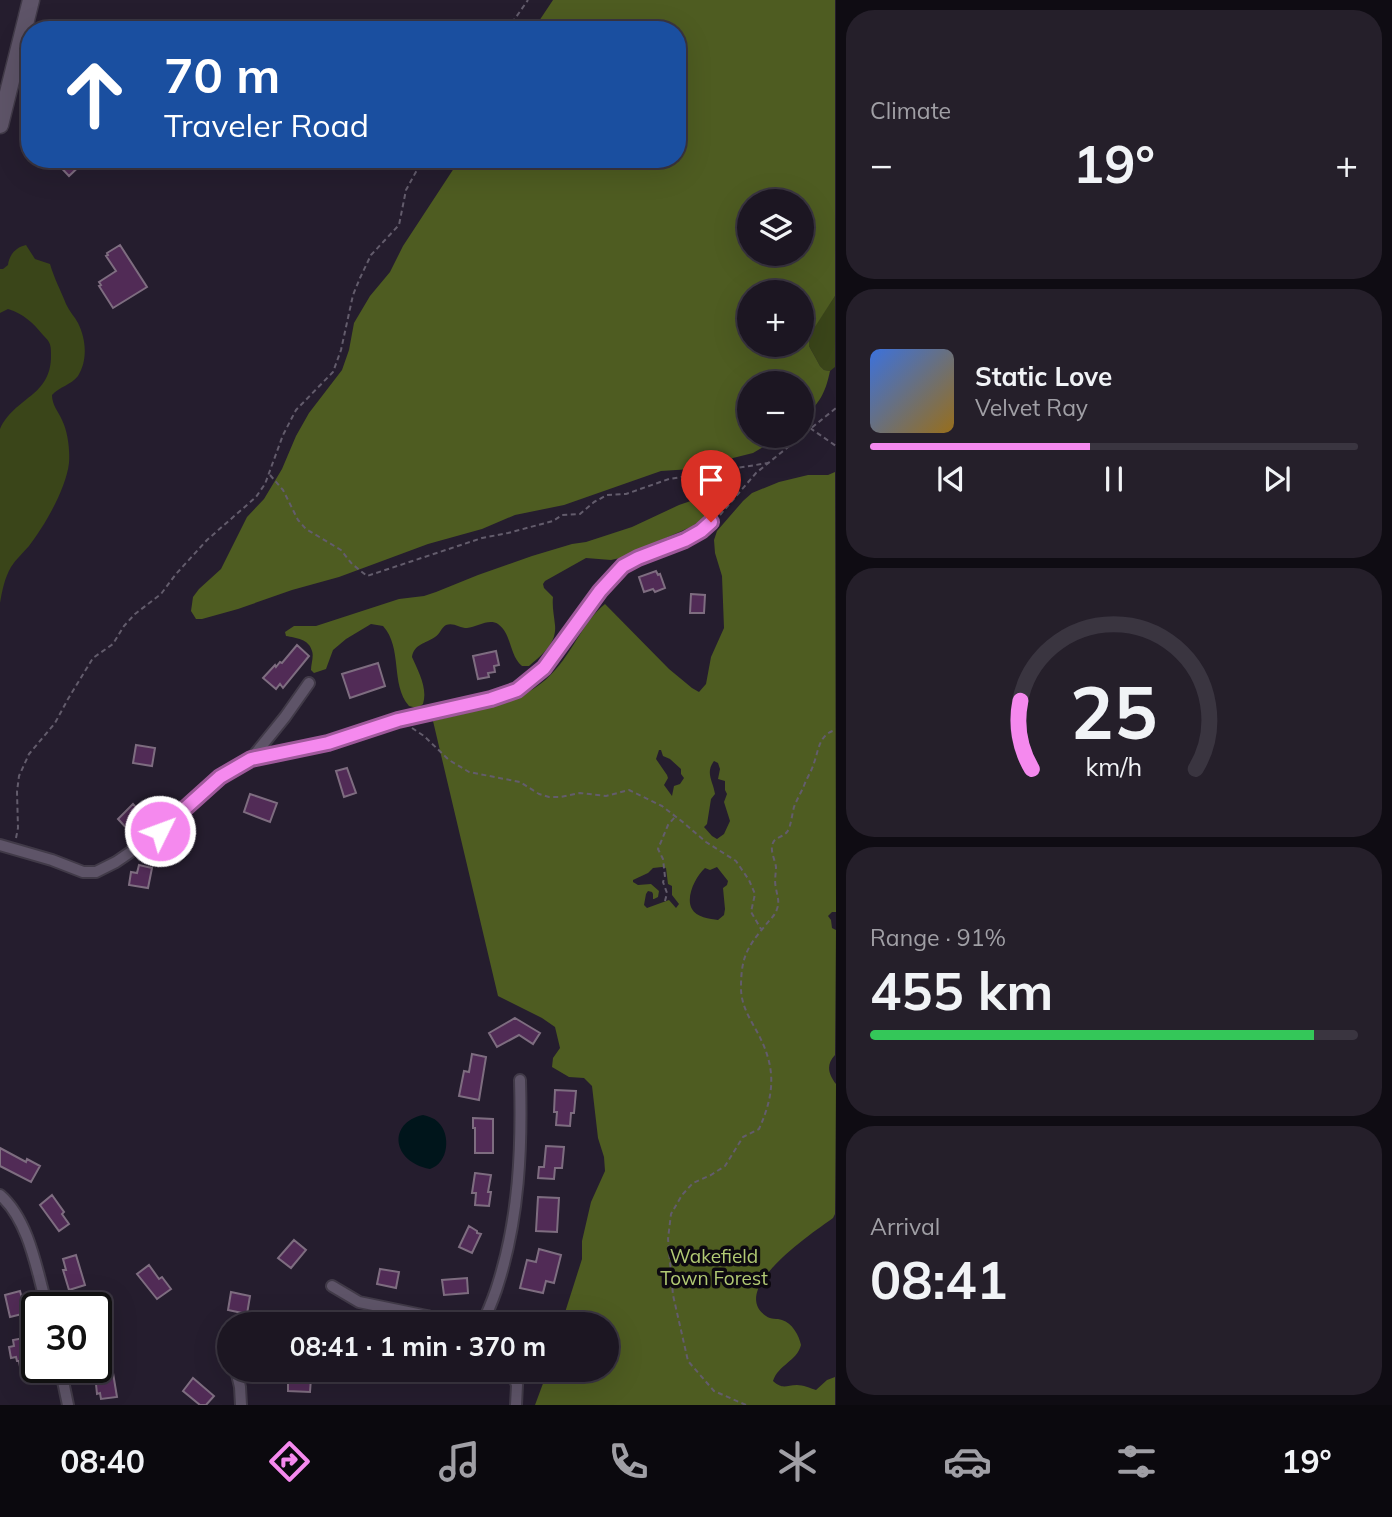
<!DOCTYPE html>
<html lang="en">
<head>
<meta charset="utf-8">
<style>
	body { margin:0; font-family:Mulish,sans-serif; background:#251f2a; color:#f1f3f6; height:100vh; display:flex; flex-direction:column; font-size:26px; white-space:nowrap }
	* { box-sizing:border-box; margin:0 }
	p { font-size:23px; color:#a09fa5 }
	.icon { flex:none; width:38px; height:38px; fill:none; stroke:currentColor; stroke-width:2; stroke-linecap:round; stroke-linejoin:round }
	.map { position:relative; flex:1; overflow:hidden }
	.side { display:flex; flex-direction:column; gap:10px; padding:10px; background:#0f0c13; width:556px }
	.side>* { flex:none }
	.top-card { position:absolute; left:21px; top:21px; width:665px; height:147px; border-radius:28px; box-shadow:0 7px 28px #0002,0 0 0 2px #3a3540; background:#1a4fa0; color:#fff; overflow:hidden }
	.buttons { position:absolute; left:737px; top:189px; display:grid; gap:14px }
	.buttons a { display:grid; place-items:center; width:77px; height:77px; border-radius:50%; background:#1c1622; box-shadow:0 7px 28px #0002,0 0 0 2px #3a3540; font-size:35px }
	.speed { position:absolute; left:21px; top:1292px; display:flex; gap:14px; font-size:35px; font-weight:700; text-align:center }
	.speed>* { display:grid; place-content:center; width:91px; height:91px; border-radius:50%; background:#1c1622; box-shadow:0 7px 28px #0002,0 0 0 2px #3a3540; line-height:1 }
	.speed .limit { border:4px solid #111; border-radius:10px; background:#fff; color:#111 }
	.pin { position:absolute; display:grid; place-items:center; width:60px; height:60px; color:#fff; margin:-72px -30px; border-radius:50% 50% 50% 0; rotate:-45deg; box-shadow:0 0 7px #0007 }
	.pin .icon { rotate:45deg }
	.me { position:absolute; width:77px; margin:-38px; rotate:48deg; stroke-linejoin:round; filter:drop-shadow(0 0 5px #0008) }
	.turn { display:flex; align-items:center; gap:24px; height:147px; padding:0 28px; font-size:32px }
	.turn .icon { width:91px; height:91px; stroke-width:2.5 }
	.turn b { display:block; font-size:49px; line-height:60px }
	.big { font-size:52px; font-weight:700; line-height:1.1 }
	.side .tile { flex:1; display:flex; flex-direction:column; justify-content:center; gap:10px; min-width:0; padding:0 24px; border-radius:28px; background:#251f2a }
	.side .dial { align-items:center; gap:0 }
	.dial svg { height:182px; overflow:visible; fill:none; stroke:#3a3540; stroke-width:7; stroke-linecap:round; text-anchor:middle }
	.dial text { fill:#f1f3f6; stroke:none }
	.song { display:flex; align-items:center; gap:21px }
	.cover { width:84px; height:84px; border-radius:10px; background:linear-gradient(135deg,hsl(220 70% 55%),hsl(40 70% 35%)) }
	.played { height:7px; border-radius:4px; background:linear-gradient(90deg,#f589ee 45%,#3a3540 45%) }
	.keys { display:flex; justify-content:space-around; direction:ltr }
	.heat { display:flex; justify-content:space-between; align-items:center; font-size:38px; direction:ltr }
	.charge { height:10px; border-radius:5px; background:linear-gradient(90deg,#34c759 91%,#3a3540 0) }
	.trip { position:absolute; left:217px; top:1312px; width:402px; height:70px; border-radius:35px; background:#1c1622; box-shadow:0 7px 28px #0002,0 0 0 2px #3a3540; font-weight:700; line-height:70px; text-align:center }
	.tabs { display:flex; height:112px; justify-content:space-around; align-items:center; background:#0b090e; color:#a09fa5 }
	.tabs .icon { width:49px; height:49px }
	.tabs .active { color:#f589ee }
	.tabs b { font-size:32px; color:#f1f3f6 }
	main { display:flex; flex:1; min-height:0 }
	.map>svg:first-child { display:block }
	.green { fill:#3a4519 }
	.forest { fill:#4e5c21; fill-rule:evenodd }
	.water { fill:#00151b }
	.building { fill:#512b56; stroke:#7e6d80; stroke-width:2 }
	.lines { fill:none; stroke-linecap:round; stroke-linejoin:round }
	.minor-casing { stroke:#413a48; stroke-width:14 }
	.secondary-casing { stroke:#413a48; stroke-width:19 }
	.path { stroke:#635c6c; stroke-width:2; stroke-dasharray:5 3.5; stroke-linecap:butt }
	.minor { stroke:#5e5468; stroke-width:10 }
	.secondary { stroke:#5e5468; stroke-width:16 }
	.route-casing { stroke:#9f599b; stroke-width:18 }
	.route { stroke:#f589ee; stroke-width:12 }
	.labels { text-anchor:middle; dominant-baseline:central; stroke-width:7; stroke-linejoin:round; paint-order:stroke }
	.park-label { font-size:19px; fill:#b2ca74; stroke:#0d0910 }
</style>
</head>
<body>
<main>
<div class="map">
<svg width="836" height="1405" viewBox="0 0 836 1405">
	<rect width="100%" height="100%" fill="#251d2e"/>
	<path class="green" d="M 26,245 L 35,259 L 50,264 C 54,278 61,291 66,304 C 69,311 75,317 78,323 C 86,339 88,360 78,376 C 71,385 59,387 52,395 C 52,405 58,411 62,420 C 68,432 70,450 69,463 C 66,489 45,525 29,546 C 23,553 16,559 11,567 C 5,577 2,591 0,603 L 0,429 C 15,396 52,397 51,354 C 51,344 50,342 43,335 C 33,323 24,314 8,309 L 0,313 L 0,269 L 3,269 L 8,265 C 9,255 16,247 26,245 Z
		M 835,296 L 835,367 L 830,371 L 824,370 L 820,366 L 809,346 L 808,336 Z"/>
	<path class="forest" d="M 553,0 L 835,0 L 835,296 L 809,336 L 809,346 L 820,366 L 824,370 L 830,371 C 825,395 819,403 802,420 L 802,383 L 749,383 L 749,436 L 782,436 L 753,453 L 729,459 L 707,468 L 661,471 L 564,505 L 515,515 L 482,529 L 428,544 L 339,577 L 292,590 L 238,609 L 202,619 L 196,619 L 191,611 L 193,597 L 199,589 L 221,569 L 247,517 L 264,499 L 282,469 L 296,436 L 309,413 L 342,370 L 349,350 L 354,323 L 370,296 L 390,272 L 403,246 L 460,159 L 677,159 L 677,30 L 533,30 ZM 749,201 L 802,201 L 802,254 L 749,254 ZM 749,292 L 802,292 L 802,345 L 749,345 Z
		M 835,472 L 836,912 L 832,912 L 828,916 L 831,920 L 832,928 L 836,930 L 835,1055 C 826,1065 828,1073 836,1084 L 835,1214 L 833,1218 C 814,1232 727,1289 766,1316 C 771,1320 777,1318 782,1320 C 792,1323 799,1335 801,1345 C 797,1361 778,1365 773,1381 C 783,1390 786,1385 797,1385 C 803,1385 810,1388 816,1390 L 827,1380 L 835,1377 L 835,1405 L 535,1405 L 548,1370 L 607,1370 L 607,1325 L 561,1325 L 582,1259 L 582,1241 L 591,1202 L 605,1171 L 604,1157 L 598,1138 L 592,1086 L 584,1078 L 569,1077 L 552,1067 L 553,1058 L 560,1048 L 555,1027 L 542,1018 L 498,996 L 433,721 C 476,710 526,705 556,669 C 574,649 584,621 605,604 L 669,669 L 692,688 L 699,692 L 706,684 L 711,657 L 724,628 L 722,576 L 715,553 L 714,540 L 717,531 L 743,501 L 752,493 L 779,482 L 808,475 L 828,475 ZM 659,750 L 661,750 L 663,756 L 670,759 L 681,769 L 681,774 L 684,778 L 680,784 L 674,786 L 672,796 L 664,785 L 668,778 L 667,775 L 656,759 ZM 714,761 L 718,763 L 720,769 L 718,779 L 725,781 L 725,790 L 727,794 L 724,802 L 730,821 L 724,834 L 717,839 L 712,836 L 704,827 L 707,824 L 711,799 L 715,794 C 713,781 705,773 714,761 ZM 662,867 L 666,868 L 668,884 L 672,886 L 672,895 L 679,904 L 676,908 L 669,900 L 647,908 L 644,905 L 646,894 L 648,891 L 652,892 L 653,894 L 653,899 L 654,899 L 658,897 L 659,891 L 651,884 L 638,885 L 633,882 L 633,880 L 648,873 L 653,868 ZM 717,867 L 728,881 L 727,885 L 723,888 L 725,909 L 724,915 L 718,920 C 710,919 696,917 692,909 C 685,897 696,876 705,868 L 710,870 Z
		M 714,493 L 718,495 C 718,508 703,518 693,526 L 620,558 L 611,560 L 586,558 L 545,581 L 543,584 L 544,588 L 553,597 C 552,607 554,615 555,625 C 557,643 542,655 529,666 L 522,666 C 509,655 512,634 498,624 C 489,618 477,627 467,628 C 460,628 453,622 446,625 C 441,628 440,634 435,637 C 425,644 414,644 412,657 C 418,671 428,688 423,704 L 417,708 L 409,706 C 390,684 403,648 383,626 L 371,624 L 346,639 L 333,650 L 326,669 L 314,673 L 311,670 C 311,664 314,656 312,651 C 309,639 296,638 286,636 L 285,632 L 294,626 L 316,626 L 399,599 L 424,596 L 436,592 L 478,575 L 532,556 L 572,544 L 586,542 L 632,527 L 679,505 Z"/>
	<path class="water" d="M 423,1115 C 428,1116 434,1118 438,1122 C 451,1134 449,1163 430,1169 C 392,1162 387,1123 423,1115 Z"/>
	<path class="building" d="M 53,159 L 87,159 L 69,176 Z
		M 120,245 L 147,287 L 113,308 L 99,286 L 101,285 L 99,282 L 116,271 L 106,256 L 108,255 L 107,253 Z
		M 656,571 L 658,575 L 660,574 L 665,588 L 655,592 L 653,589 L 644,592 L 639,577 Z
		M 691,594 L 705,595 L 704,613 L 690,613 Z
		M 297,645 L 309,656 L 283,688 L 280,684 L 276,689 L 263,678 L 275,665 L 276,667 L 280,662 L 282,663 Z
		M 496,651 L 499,665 L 494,666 L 495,672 L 488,673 L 489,677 L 478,679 L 473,656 Z
		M 378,663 L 385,686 L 350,698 L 342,674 Z
		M 136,745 L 155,748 L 152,766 L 133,763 Z
		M 347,768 L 356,793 L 344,797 L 336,771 Z
		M 250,794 L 277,803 L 270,822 L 244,812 Z
		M 133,804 L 145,817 L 130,832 L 118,819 Z
		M 139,865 L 152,868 L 148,888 L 129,885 L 131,872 L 137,873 Z
		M 515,1018 L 540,1033 L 533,1044 L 519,1035 L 497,1047 L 489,1033 Z
		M 472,1054 L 486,1057 L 479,1100 L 459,1096 L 464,1071 L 469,1072 Z
		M 555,1090 L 576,1091 L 574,1113 L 571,1113 L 570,1126 L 556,1125 L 557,1112 L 554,1112 Z
		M 473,1118 L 493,1119 L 493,1153 L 475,1153 L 475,1128 L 473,1128 Z
		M 546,1146 L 564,1147 L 562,1168 L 555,1168 L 554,1179 L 538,1178 L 539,1167 L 544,1167 Z
		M 0,1148 L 26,1162 L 27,1159 L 40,1166 L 31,1182 L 0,1166 Z
		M 475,1173 L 491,1175 L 488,1192 L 491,1192 L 489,1206 L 475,1205 L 476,1193 L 472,1193 Z
		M 52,1195 L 64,1212 L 62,1214 L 69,1224 L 59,1231 L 40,1205 Z
		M 538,1197 L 559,1198 L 557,1232 L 536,1231 Z
		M 469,1226 L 477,1231 L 477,1233 L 481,1234 L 472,1253 L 459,1247 Z
		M 294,1240 L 306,1250 L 291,1268 L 278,1258 Z
		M 539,1249 L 561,1255 L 554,1283 L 546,1281 L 543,1293 L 520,1288 L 527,1260 L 536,1262 Z
		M 76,1255 L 85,1285 L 69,1290 L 63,1270 L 66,1270 L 63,1259 Z
		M 149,1265 L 159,1279 L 162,1277 L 171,1289 L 157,1299 L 137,1274 Z
		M 380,1269 L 399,1272 L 396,1288 L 377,1284 Z
		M 467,1278 L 468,1293 L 444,1295 L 442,1280 Z
		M 20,1291 L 26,1313 L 10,1317 L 5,1295 Z
		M 231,1292 L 250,1296 L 247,1314 L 228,1310 Z
		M 30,1337 L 36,1376 L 22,1378 L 19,1361 L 17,1361 L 16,1357 L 11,1358 L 9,1347 L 14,1346 L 13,1340 Z
		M 112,1367 L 117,1397 L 101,1399 L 100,1393 L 97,1394 L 96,1384 L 98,1384 L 96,1369 Z
		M 288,1377 L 311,1378 L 310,1392 L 288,1391 Z
		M 193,1378 L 214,1396 L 206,1405 L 200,1405 L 183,1391 Z"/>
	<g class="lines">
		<g class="minor-casing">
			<path id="minor" d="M 251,759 L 285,717 L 309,683
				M 0,845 L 52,860 L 83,872 L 96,872 L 116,862 L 151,838 L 220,777 L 251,759 L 328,743 L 399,720 L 491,699 L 517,690 L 544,668 L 600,591 L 623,566 L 638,558 L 670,547 L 693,536 L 711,522
				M 0,1195 C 29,1220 37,1271 47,1307
				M 332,1286 L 359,1302 L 427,1316 L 456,1325
				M 482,1325 C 488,1311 494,1298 498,1284 C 519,1218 522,1149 520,1080
				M 228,1352 L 229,1354
				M 60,1367 L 68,1405
				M 236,1370 L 240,1387 L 241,1405
				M 511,1370 L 517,1385 L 516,1405"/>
		</g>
		<g class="secondary-casing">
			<path id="secondary" d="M 0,125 L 31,0"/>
		</g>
		<path class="path" d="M 507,30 L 528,0
			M 810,428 L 836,446
			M 270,475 L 283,490 L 298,520 L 306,529 L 341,550 L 352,564 L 367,576 L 482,538 L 508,533 L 553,521 L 562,515 L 580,514 L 594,502 L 607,495 L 626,494 L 669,479 L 768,463
			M 720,515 L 756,473 L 836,408
			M 412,728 L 424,736 L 449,760 L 469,772 L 520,782 L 539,794 L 549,797 L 560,797 L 580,793 L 606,796 L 629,790 L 662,806 L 684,823 L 706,842 L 736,861 L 749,880 L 755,894 L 751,912 L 761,929
			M 16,838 L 18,828 L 17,792 L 19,776 L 29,754 L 55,723 L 68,699 L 93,658 L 113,644 L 124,626 L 135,614 L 161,594 L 176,574 L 207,540 L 256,497 L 265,484 L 283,435 L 296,410 L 333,372 L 341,350 L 353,295 L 360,278 L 371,255 L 399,225 L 406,190 L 423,159
			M 665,901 L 667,893 L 663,882 L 665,877 L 663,859 L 658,849 L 668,825 L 675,817
			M 746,1405 L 714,1391 L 688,1361 L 673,1295 L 668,1239 L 671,1214 L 682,1195 L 693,1183 L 711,1175 L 725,1166 L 743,1137 L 759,1129 C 776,1091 776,1065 755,1028 C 748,1016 741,1003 741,988 C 741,959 746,948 765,926 C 769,920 775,916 777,909 C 780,901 777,896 776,888 C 774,881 776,874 776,867 C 775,860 771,853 772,846 C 774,836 781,839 787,832 C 791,827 792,814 794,807 C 797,799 802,791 805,783 C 808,776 812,770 814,763 C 819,749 819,734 836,730"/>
		<use href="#minor" class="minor"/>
		<use href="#secondary" class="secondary"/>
	</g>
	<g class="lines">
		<g class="route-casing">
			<path id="route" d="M 160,831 L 220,777 L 251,759 L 328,743 L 398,720 L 491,699 L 517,690 L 544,668 L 600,591 L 623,566 L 638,558 L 685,540 L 701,531 L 711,522"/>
		</g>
		<use href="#route" class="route"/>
	</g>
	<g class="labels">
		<g class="park-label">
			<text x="714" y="1256">Wakefield<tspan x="714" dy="22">Town Forest</tspan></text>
		</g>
	</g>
</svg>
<div class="buttons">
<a><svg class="icon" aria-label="layers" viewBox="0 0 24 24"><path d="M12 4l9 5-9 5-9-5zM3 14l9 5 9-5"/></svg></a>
<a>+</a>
<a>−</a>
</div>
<div class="speed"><div class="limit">30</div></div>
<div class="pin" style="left:711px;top:522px;background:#d93025"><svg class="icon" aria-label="arrive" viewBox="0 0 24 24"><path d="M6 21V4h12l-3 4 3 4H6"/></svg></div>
<svg class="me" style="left:160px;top:831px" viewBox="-20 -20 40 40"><circle r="17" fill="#f589ee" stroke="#fff" stroke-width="3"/><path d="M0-11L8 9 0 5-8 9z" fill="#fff"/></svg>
<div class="trip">08:41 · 1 min · 370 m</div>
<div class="top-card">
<div class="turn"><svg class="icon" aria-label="ahead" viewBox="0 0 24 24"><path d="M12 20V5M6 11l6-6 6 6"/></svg><div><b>70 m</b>Traveler Road</div></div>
</div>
</div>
<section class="side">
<div class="tile"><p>Climate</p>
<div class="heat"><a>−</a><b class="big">19°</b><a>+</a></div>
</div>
<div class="tile">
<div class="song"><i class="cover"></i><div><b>Static Love</b><p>Velvet Ray</p></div></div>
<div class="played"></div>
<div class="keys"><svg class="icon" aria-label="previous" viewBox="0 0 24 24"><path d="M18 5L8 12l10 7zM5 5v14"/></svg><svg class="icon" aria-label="pause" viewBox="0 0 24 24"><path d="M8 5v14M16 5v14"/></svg><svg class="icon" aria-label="next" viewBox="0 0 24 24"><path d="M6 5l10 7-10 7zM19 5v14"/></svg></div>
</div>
<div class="tile dial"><svg viewBox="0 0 100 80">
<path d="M14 69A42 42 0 1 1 86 69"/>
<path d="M14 69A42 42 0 0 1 9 39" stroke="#f589ee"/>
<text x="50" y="56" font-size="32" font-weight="700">25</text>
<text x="50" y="72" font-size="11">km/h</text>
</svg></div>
<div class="tile"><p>Range · 91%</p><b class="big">455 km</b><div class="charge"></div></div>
<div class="tile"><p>Arrival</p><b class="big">08:41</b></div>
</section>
</main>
<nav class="tabs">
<b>08:40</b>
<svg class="icon active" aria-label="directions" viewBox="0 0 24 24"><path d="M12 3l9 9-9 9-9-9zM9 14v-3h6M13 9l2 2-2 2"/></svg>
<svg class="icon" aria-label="music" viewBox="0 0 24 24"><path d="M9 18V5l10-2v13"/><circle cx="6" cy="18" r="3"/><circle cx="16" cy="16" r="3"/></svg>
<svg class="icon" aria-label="phone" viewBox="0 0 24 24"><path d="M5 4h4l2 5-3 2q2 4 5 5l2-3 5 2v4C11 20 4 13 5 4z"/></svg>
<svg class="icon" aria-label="climate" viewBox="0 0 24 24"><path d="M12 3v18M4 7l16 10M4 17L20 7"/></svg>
<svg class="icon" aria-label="car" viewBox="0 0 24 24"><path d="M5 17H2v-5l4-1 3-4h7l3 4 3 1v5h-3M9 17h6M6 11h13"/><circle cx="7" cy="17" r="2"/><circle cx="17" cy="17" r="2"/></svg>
<svg class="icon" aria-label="filters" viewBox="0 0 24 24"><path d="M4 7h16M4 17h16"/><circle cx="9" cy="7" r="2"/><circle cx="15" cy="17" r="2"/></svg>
<b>19°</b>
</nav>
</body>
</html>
